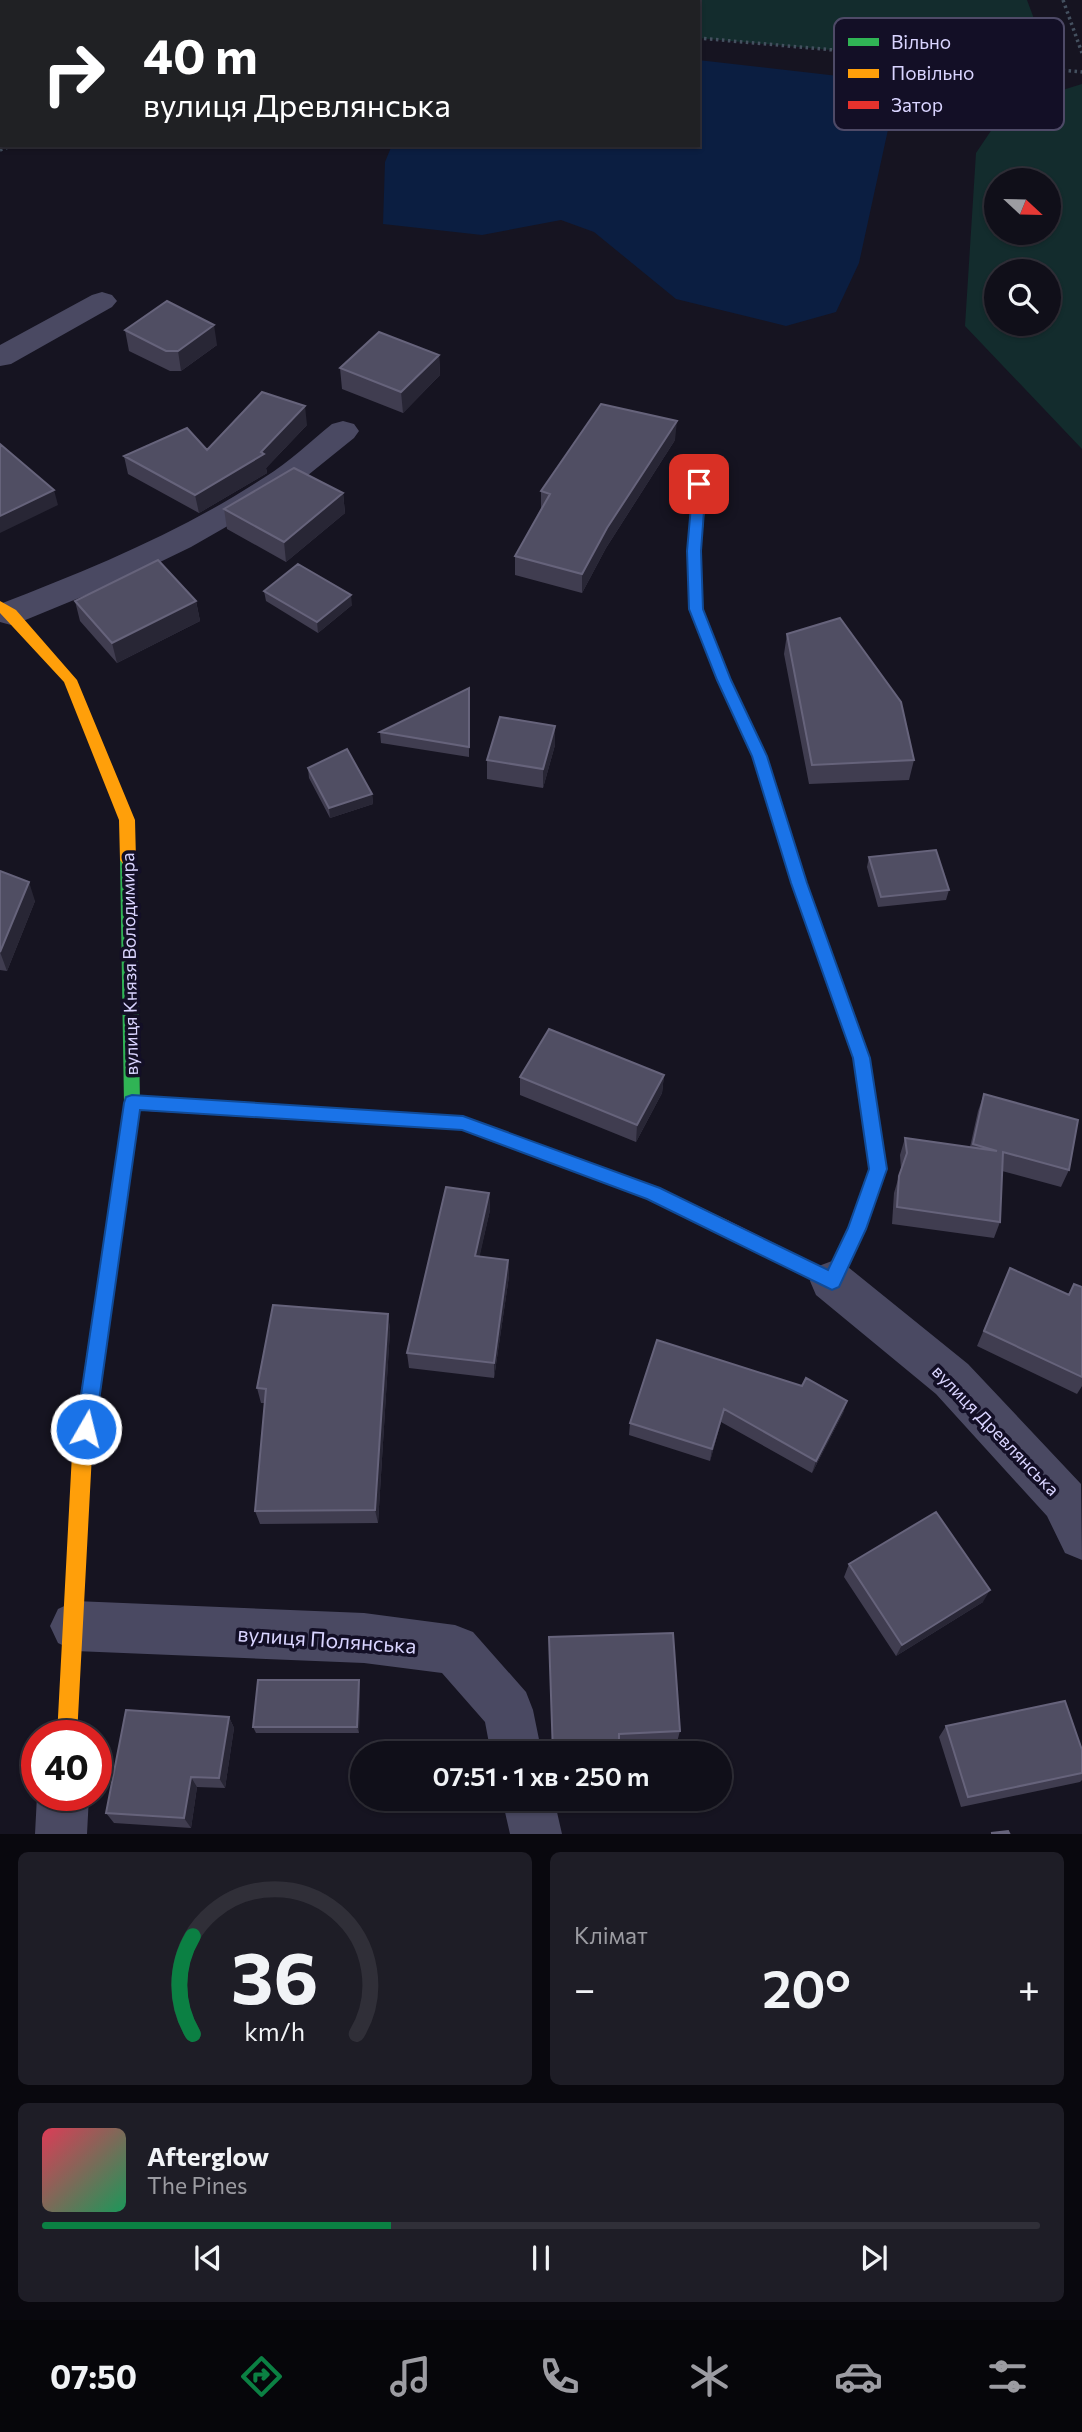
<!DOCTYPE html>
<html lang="uk">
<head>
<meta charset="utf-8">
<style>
	body { margin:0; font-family:Commissioner,sans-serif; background:#1e1d26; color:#f1f3f6; height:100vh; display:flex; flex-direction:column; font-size:26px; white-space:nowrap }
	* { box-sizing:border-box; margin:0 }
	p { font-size:23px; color:#9c9ca2 }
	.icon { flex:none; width:38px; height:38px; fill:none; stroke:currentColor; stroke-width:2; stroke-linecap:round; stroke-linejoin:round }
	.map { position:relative; height:1834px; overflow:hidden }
	.side { display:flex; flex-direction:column; gap:18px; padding:18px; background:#09080e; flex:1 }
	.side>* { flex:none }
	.guide { position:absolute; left:0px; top:0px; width:700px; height:147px; box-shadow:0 2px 5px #0004,0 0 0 2px #302f38; background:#202124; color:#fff; overflow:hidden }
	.needle { width:46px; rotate:112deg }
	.tools { position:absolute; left:984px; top:168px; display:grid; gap:14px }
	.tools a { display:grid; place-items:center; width:77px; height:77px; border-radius:50%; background:#100f19; box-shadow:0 2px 5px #0004,0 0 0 2px #302f38; font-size:35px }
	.speed { position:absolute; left:21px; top:1720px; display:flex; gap:14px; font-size:35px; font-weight:700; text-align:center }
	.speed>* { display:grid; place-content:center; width:91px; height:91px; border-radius:50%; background:#100f19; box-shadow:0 2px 5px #0004,0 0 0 2px #302f38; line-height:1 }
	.speed .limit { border:10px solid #d22; background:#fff; color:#111 }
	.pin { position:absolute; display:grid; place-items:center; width:60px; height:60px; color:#fff; margin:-30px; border-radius:14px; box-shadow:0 4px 10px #0006 }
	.me { position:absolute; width:77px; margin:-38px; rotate:8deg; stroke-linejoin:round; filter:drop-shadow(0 0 5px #0008) }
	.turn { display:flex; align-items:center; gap:24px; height:147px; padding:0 28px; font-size:32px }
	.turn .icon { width:91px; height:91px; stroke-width:2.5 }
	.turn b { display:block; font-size:49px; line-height:60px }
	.big { font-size:52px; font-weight:600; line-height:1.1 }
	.side .card { flex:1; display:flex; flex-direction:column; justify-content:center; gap:10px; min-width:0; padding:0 24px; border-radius:10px; background:#1e1d26 }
	.side .dial { align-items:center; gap:0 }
	.dial svg { height:182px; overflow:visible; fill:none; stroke:#302f38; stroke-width:7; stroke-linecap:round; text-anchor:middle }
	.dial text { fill:#f1f3f6; stroke:none }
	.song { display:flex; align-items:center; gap:21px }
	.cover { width:84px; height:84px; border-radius:10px; background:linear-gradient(135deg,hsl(350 70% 55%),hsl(150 70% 35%)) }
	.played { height:7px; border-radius:4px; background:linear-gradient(90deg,#0b8043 35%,#302f38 35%) }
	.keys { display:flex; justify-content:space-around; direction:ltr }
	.heat { display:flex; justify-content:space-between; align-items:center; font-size:38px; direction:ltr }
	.side .tiles { flex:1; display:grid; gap:18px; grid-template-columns:1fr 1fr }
	.card:last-child { grid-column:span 2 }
	.trip { position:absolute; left:350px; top:1741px; width:382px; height:70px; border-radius:35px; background:#100f19; box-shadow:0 2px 5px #0004,0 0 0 2px #302f38; font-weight:600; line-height:70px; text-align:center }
	.menu { display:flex; height:112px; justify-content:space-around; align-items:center; background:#06060a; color:#9c9ca2 }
	.menu .icon { width:49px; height:49px }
	.menu .on { color:#0b8043 }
	.menu b { font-size:32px; color:#f1f3f6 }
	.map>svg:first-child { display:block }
	.green { fill:#132c2d; fill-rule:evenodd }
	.water { fill:#0b1e41 }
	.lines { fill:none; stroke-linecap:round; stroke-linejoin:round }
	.path { stroke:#44505f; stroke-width:3.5; stroke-dasharray:2.5 3.5; stroke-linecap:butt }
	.street { fill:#4a4962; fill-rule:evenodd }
	.fast { fill:#30b455; fill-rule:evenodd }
	.slow { fill:#ff9f0a; fill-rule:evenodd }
	.jam { fill:#e5322d; fill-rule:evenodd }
	.wall { fill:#403d50 }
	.shaded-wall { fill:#282635 }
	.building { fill:#504e63; stroke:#66637b; stroke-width:2 }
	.route { fill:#1a73e8; stroke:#114b97; stroke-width:2 }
	.labels { text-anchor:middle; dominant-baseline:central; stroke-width:7; stroke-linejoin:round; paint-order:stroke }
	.street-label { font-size:18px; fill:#d9d4ff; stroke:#130f26 }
	.near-street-label { font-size:21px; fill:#d9d4ff; stroke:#130f26 }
	.key { fill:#130f26; stroke:#4e4a67; stroke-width:2 }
	.key-label { font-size:19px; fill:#d9d4ff }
</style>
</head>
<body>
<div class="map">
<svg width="1082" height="1834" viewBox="0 0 1082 1834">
	<rect width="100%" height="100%" fill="#161421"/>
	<path class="green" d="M 397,0 L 1027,0 L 1053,70 L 698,38 L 698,2 L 394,2 Z
		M 1082,84 L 1082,449 L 965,326 L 976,153 L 1007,107 ZM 996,180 L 1048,180 L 1048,233 L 996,233 ZM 1048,271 L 1048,324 L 996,324 L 996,271 Z"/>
	<path class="water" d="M 698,60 L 882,81 L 894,102 L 859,263 L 836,312 L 786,326 L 676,299 L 594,232 L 561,220 L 482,235 L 383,224 L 385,162 L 392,145 L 698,145 Z"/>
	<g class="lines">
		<path class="path" d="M 1063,0 L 1082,53
			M 394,2 L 398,0
			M 698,38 L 1082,72
			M 0,150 L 14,145"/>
		<path class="street" d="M 102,292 L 112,295 L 117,301 L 112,307 L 11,364 L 0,366 L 0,345 L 92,295 Z
			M 343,421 L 354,424 L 359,431 L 354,438 L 287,492 L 191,547 L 125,579 L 23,621 L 11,625 L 0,622 L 0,604 C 91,569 183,531 265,477 C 289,462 310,442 332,424 Z
			M 832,1261 L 848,1267 L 968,1364 L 1081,1484 L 1082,1560 L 1065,1553 L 1047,1516 L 936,1394 L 816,1295 L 810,1281 L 816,1267 Z
			M 75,1601 L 364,1613 L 455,1625 L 473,1632 L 526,1692 L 533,1710 L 542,1754 L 491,1754 L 485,1722 L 442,1673 L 364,1663 L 75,1651 L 58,1643 L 50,1626 L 58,1609 Z
			M 37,1796 L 89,1796 L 87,1834 L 35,1834 Z
			M 502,1799 L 554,1799 L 562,1834 L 510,1834 Z"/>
		<path class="fast" d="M 700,480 L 707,484 L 701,551 L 703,609 L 731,680 L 766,756 L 807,883 L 836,963 L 834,968 L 822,968 L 820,963 L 791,883 L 752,756 L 717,680 L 689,609 L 687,551 L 693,484 Z
			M 128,854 L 136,860 L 140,1103 L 120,1251 L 117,1257 L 111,1259 L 105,1257 L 102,1251 L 124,1103 L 120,860 Z"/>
		<path class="slow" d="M 0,601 L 16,610 L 77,680 L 135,820 L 136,860 L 133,864 L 123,864 L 120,860 L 119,820 L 64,682 L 0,613 Z
			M 380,1111 L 463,1116 L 660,1188 L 729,1221 L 732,1227 L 729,1233 L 723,1235 L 648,1198 L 463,1130 L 380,1125 L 374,1123 L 371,1118 L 374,1113 Z
			M 111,1243 L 117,1245 L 120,1251 L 92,1454 L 77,1736 L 57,1736 L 72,1454 L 102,1251 L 105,1245 Z"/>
		<path class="jam" d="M 828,956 L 834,958 L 836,963 L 870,1058 L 887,1169 L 866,1229 L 838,1287 L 832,1289 L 717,1233 L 714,1227 L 717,1221 L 723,1219 L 729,1221 L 828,1270 L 849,1228 L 869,1169 L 854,1058 L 820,963 L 822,958 Z
			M 132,1096 L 380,1111 L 386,1113 L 389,1118 L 386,1123 L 380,1125 L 132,1110 L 126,1108 L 124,1103 L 126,1098 Z"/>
	</g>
	<path class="wall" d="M 125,330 L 217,345 L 181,371 L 170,371 L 129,351 Z
		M 439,355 L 440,375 L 403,413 L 342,389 L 340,368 Z
		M 307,425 L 266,468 L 267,473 L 199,513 L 128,474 L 124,456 L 207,450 Z
		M 675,440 L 606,548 L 582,593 L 515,575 L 515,556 L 541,510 L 541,491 Z
		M 343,493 L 345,513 L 286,562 L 227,529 L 224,509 Z
		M 264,591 L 352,605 L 318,633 L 266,601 Z
		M 75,601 L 196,601 L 200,621 L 117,663 L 80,621 Z
		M 787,634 L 914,760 L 909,780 L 809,784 L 784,654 Z
		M 469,688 L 469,757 L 381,743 L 380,732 Z
		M 555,745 L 543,788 L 487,779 L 487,760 Z
		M 308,768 L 372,794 L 373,804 L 330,818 L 309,778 Z
		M 869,857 L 949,890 L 946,900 L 878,907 L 867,867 Z
		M 0,871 L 35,901 L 7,971 L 0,970 Z
		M 664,1075 L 662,1093 L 636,1142 L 520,1095 L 520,1077 Z
		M 984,1094 L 1069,1170 L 1061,1187 L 1002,1171 L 1000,1222 L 994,1238 L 892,1224 L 894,1193 L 901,1169 L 900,1155 L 905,1138 L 970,1147 L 978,1111 Z
		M 489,1193 L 490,1210 L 479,1257 L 508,1260 L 509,1276 L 494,1378 L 409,1368 L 407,1353 Z
		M 1010,1268 L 1069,1295 L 1082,1287 L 1082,1386 L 1077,1394 L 977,1346 Z
		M 388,1314 L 390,1330 L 378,1523 L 260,1524 L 255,1511 L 265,1403 L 261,1403 L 257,1388 Z
		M 657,1340 L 847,1401 L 843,1413 L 812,1473 L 721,1422 L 710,1461 L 629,1435 L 630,1423 Z
		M 849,1564 L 983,1602 L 896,1656 L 844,1577 Z
		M 549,1637 L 680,1731 L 677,1742 L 619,1745 L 619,1754 L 553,1754 Z
		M 360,1686 L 359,1733 L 256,1733 L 253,1727 Z
		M 229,1717 L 234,1728 L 225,1788 L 197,1787 L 191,1828 L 114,1823 L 106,1813 Z
		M 946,1726 L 1082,1773 L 1082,1780 L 1080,1782 L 961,1807 L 939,1737 Z"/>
	<path class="shaded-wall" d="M 214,325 L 217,345 L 181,371 L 178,351 Z
		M 439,355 L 440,375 L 403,413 L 401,392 Z
		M 305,406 L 307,425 L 266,468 L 267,473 L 199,513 L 195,495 L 261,452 Z
		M 677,421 L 675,440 L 606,548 L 582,593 L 582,574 L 607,528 Z
		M 54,490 L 58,505 L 0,533 L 0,516 Z
		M 343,493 L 345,513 L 286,562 L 284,542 Z
		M 351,595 L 352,605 L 318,633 L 317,622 Z
		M 196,601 L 200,621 L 117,663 L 112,643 Z
		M 555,726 L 555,745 L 543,788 L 543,769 Z
		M 372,794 L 373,804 L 330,818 L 329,808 Z
		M 29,882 L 35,901 L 7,971 L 0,952 Z
		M 664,1075 L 662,1093 L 636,1142 L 637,1125 Z
		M 489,1193 L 490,1210 L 476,1273 L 475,1256 Z
		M 508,1260 L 509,1276 L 494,1378 L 494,1363 Z
		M 388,1314 L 390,1330 L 378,1523 L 375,1510 Z
		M 847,1401 L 843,1413 L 812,1473 L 816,1461 Z
		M 724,1409 L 721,1422 L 710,1461 L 712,1449 Z
		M 990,1590 L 983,1602 L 896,1656 L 902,1645 Z
		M 359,1680 L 360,1686 L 359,1733 L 357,1727 Z
		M 229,1717 L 234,1728 L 225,1788 L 219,1778 Z
		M 191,1777 L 197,1787 L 191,1828 L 184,1818 Z"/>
	<path class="building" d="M 167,301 L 214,325 L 178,351 L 166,351 L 125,330 Z
		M 379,332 L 439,355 L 401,392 L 340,368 Z
		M 262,392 L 305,406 L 261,452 L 264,454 L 195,495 L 124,456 L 187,428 L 207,450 Z
		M 601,404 L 677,421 L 607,528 L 582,574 L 515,556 L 550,494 L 541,491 Z
		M 0,444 L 54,490 L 0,516 Z
		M 294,468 L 343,493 L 284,542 L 224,509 Z
		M 158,560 L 196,601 L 112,643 L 75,601 Z
		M 298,564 L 351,595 L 317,622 L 264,591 Z
		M 840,618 L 901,702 L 914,760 L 812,765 L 787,634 Z
		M 469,688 L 469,747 L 380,732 Z
		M 500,717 L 555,726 L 543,769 L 487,760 Z
		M 347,749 L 372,794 L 329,808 L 308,768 Z
		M 936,850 L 949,890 L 881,897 L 869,857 Z
		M 0,871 L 29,882 L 0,952 Z
		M 549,1029 L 664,1075 L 637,1125 L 520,1077 Z
		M 984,1094 L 1078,1120 L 1069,1170 L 1003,1152 L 1000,1222 L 897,1207 L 899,1176 L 907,1153 L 905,1138 L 997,1151 L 973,1144 Z
		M 446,1187 L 489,1193 L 475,1256 L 508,1260 L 494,1363 L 407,1353 Z
		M 1010,1268 L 1069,1295 L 1074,1284 L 1082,1287 L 1082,1377 L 984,1331 Z
		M 273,1305 L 388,1314 L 375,1510 L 255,1511 L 266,1389 L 257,1388 Z
		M 657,1340 L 802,1386 L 806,1378 L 847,1401 L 816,1461 L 724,1409 L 712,1449 L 630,1423 Z
		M 936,1512 L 990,1590 L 902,1645 L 849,1564 Z
		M 673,1633 L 680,1731 L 619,1734 L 619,1754 L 553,1754 L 549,1637 Z
		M 258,1680 L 359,1680 L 357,1727 L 253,1727 Z
		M 1065,1701 L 1082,1750 L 1082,1773 L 968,1797 L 946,1726 Z
		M 126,1710 L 229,1717 L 219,1778 L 191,1777 L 184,1818 L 106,1813 Z
		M 1008,1831 L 1009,1833 L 991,1833 Z"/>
	<path class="route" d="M 699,479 L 706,484 L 701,551 L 703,609 L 731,680 L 767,756 L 807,883 L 870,1058 L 887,1169 L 866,1229 L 839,1287 L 832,1290 L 826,1287 L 647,1199 L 462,1130 L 140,1110 L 95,1429 L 93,1436 L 86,1438 L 79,1436 L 76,1429 L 124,1103 L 126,1097 L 132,1095 L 463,1116 L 660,1188 L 828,1270 L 848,1228 L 869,1169 L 853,1058 L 791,883 L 752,756 L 717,680 L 689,609 L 687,551 L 693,484 Z"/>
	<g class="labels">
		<g class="street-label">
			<text transform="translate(129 964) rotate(-91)">вулиця Князя Володимира</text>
			<text transform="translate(996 1430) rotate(46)">вулиця Древлянська</text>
		</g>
		<g class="near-street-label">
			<text transform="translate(327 1639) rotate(4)">вулиця Полянська</text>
		</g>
	</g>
	<rect x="834" y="18" width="230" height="112" rx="10" class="key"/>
	<rect x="848" y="38" width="31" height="8" fill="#30b455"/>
	<rect x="848" y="69" width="31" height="9" fill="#ff9f0a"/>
	<rect x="848" y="101" width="31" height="8" fill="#e5322d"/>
	<g class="key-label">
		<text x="891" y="49">Вільно</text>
		<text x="891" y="80">Повільно</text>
		<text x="891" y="112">Затор</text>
	</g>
</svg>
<div class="tools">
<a><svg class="needle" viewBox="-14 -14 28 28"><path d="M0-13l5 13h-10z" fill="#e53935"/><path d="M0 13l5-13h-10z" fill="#9c9ca2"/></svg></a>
<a><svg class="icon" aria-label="search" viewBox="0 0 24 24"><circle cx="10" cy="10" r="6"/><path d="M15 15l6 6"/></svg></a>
</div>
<div class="speed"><div class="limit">40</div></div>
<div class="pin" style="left:699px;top:484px;background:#d93025"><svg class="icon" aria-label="arrive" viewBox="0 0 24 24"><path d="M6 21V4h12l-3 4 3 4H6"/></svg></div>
<svg class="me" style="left:86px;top:1429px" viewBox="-20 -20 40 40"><circle r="17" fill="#1a73e8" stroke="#fff" stroke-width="3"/><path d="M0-11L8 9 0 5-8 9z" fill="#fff"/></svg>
<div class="trip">07:51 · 1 хв · 250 m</div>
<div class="guide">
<div class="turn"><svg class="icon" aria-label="right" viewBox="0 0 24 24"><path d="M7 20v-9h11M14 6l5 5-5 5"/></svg><div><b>40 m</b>вулиця Древлянська</div></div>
</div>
</div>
<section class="side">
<div class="tiles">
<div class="card dial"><svg viewBox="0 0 100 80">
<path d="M14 69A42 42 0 1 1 86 69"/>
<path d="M14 69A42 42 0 0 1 14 26" stroke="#0b8043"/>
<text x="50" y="56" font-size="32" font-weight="700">36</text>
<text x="50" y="72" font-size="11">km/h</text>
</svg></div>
<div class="card"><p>Клімат</p>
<div class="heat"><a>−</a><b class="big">20°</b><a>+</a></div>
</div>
<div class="card">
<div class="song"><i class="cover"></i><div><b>Afterglow</b><p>The Pines</p></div></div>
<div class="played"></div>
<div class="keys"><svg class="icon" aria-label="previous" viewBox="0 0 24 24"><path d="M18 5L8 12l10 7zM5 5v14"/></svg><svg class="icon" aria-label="pause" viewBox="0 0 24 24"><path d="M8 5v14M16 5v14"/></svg><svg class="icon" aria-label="next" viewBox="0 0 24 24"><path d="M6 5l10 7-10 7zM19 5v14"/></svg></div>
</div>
</div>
</section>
<nav class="menu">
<b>07:50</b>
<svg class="icon on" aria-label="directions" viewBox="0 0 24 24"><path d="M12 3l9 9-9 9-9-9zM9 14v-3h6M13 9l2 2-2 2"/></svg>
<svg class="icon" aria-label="music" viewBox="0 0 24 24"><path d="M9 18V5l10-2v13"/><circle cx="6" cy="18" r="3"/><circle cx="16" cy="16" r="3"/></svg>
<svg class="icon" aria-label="phone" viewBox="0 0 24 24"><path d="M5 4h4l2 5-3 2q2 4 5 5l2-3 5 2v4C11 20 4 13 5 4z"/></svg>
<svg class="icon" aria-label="climate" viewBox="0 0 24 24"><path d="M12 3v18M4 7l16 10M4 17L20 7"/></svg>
<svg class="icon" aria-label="car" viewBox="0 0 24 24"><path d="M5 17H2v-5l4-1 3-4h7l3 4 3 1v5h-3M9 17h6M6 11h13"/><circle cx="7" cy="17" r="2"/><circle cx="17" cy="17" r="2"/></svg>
<svg class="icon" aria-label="filters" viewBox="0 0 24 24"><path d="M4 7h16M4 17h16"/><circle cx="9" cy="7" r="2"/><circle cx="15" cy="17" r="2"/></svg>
</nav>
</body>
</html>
